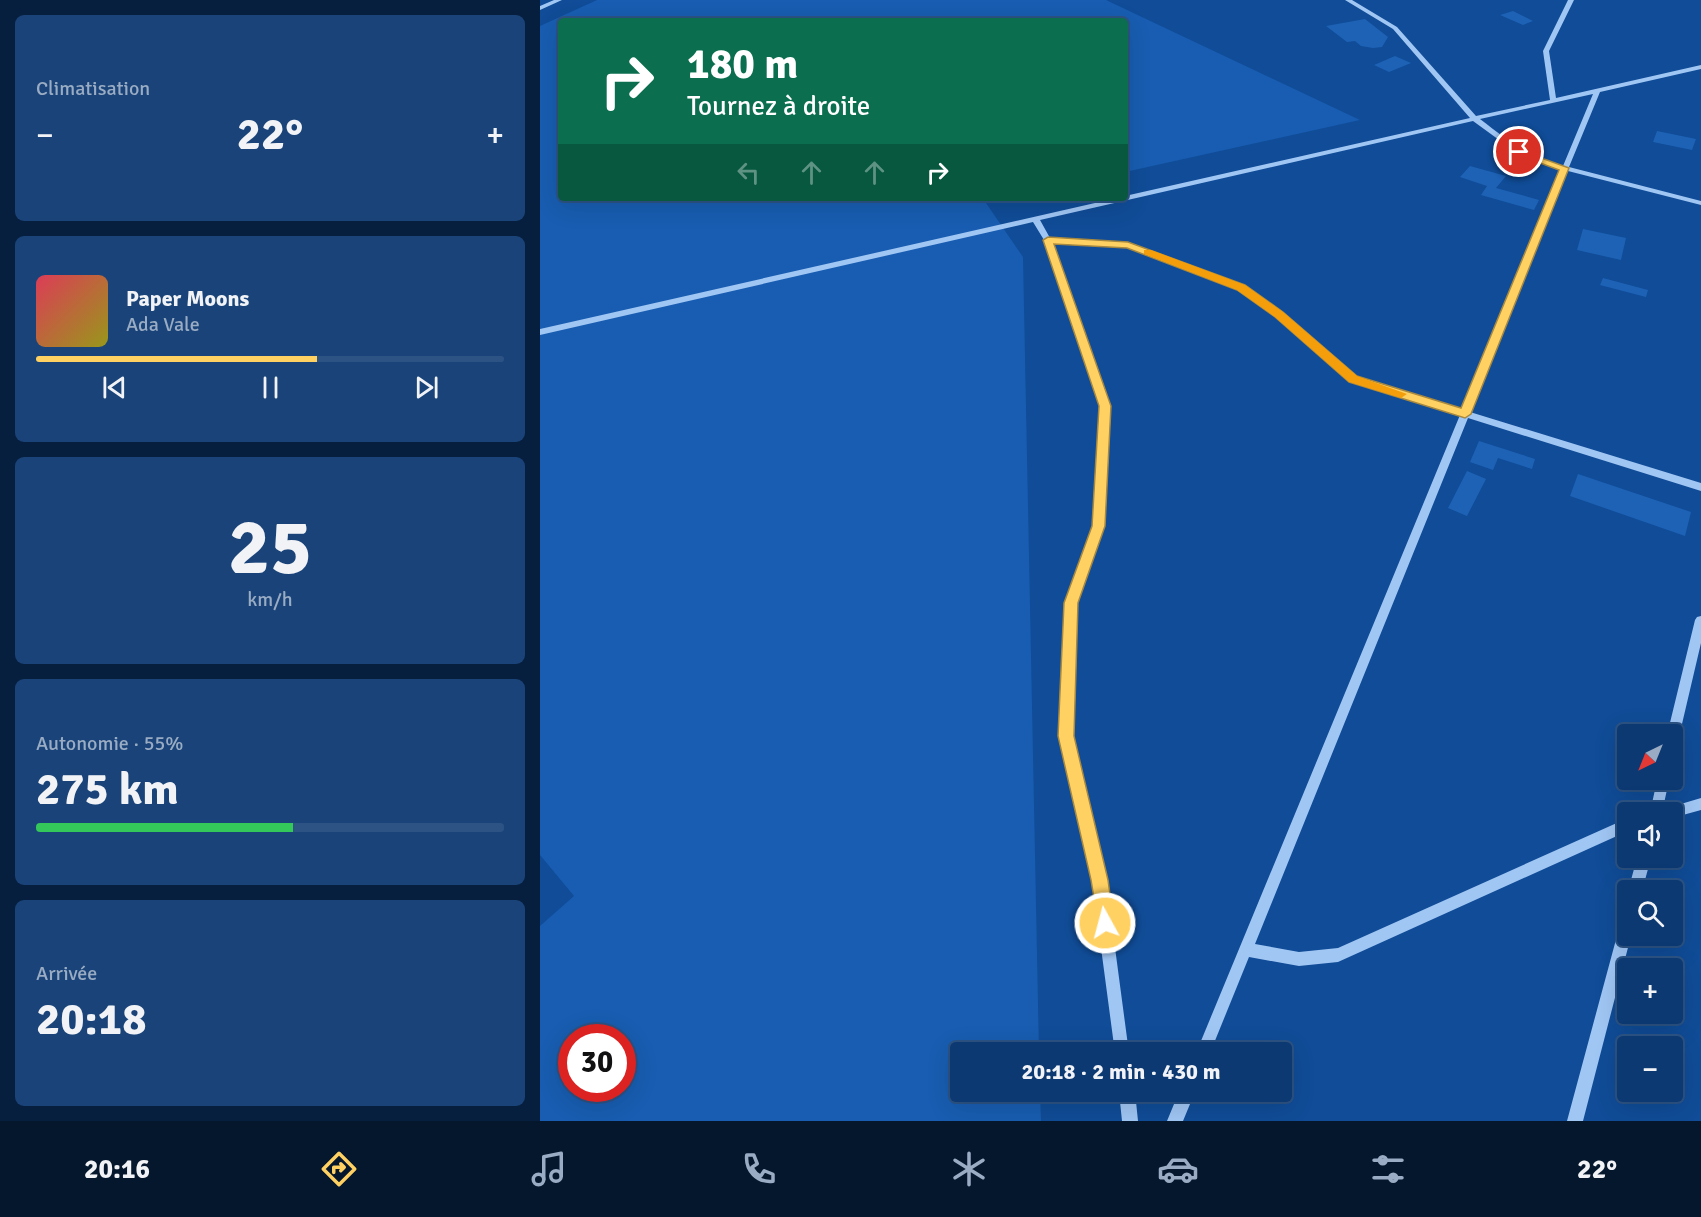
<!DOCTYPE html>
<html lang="fr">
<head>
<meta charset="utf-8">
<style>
	body { margin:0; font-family:Signika,sans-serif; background:#1a4479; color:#f1f3f6; height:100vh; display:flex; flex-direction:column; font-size:22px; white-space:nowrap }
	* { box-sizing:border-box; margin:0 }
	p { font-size:20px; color:#9aacc3 }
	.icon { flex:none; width:33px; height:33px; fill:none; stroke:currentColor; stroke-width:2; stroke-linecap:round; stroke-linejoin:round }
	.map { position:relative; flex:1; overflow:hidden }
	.side { display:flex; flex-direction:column; gap:15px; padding:15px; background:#071f3e; width:540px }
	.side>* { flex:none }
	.hud { position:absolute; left:18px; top:18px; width:570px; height:183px; border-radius:6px; box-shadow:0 6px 24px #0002,0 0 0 2px #2c5384; background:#0b6e4f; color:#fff; overflow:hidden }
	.needle { width:39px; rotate:223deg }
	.tools { position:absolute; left:1077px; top:724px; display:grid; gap:12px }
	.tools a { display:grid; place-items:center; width:66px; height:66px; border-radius:6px; background:#0c3971; box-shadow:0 6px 24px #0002,0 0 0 2px #2c5384; font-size:30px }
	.speed { position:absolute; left:18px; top:1024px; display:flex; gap:12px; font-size:30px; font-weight:700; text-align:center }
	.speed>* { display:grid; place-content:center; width:78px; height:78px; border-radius:50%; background:#0c3971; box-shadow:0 6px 24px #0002,0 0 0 2px #2c5384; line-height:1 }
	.speed .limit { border:9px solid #d22; background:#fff; color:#111 }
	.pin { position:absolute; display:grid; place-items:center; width:51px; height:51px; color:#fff; margin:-26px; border:3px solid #fff; border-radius:50%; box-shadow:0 2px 6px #0007 }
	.me { position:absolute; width:66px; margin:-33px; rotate:353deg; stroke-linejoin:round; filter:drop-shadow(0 0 4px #0008) }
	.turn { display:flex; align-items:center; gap:21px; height:126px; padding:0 30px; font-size:27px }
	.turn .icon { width:78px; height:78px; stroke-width:2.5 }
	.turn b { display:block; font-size:42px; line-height:51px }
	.lanes { display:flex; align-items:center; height:57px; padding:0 30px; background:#0003; justify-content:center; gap:30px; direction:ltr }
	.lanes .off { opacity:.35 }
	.big { font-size:45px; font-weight:800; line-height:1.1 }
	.side .widget { flex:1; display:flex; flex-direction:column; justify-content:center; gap:9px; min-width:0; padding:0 21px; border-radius:9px; background:#1a4479 }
	.side .dial { align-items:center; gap:0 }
	.dial b { font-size:78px; line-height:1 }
	.song { display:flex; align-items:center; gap:18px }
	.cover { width:72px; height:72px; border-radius:9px; background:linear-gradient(135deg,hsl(350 70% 55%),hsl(60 70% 35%)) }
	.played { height:6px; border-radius:3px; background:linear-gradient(90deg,#ffd163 60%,#2c5384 60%) }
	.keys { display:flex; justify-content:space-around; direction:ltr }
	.heat { display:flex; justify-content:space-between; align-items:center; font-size:33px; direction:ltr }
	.charge { height:9px; border-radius:4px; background:linear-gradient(90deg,#34c759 55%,#2c5384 0) }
	.trip { position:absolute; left:410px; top:1042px; width:342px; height:60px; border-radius:6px; background:#0c3971; box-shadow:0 6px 24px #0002,0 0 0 2px #2c5384; font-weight:800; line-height:60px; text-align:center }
	.dock { display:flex; height:96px; justify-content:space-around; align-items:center; background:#05172d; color:#9aacc3 }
	.dock .icon { width:42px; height:42px }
	.dock .current { color:#ffd163 }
	.dock b { font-size:27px; color:#f1f3f6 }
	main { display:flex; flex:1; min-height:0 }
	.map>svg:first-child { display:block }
	.green { fill:#185db1; fill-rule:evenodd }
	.building { fill:#1e62b6 }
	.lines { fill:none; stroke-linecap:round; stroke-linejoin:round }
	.minor { fill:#a0c6f4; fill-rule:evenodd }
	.route { fill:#ffd163; stroke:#a68840; stroke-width:1.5 }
	.slow { fill:#f59e0b }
</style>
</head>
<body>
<main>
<section class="side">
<div class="widget"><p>Climatisation</p>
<div class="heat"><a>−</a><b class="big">22°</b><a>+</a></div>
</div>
<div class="widget">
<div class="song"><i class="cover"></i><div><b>Paper Moons</b><p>Ada Vale</p></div></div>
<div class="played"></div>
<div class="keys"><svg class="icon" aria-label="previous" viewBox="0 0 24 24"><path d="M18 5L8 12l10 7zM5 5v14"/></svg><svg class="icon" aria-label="pause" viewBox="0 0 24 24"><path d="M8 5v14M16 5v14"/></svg><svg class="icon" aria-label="next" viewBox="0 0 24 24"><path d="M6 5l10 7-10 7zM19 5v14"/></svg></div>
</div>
<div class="widget dial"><b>25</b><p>km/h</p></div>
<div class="widget"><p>Autonomie · 55%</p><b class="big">275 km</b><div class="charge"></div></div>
<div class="widget"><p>Arrivée</p><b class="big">20:18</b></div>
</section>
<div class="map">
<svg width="1161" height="1121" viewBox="0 0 1161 1121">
	<rect width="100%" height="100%" fill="#104c97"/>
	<path class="green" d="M 57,0 L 566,0 L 820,120 L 585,172 L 585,21 L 21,21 L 21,198 L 466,198 L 446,203 L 483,257 L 499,1053 L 420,1053 L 420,1092 L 500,1092 L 501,1121 L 0,1121 L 0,926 L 34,896 L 0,855 L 0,26 ZM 32,1038 L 82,1038 L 82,1089 L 32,1089 Z"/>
	<path class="building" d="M 973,11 L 993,21 L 983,25 L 960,15 Z
		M 825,19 L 848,37 L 842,47 L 833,48 L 821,46 L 815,41 L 807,42 L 786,26 Z
		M 855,56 L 871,63 L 849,72 L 834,65 Z
		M 1117,131 L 1156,139 L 1152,150 L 1113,142 Z
		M 930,166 L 966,176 L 956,188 L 999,200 L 994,210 L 941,195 L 947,186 L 920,177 Z
		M 1043,229 L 1086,238 L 1081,260 L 1037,250 Z
		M 1063,278 L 1108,290 L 1106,297 L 1060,285 Z
		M 939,441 L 995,459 L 992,469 L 958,458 L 953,470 L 930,462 Z
		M 927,471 L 946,479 L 927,516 L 908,508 Z
		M 1038,474 L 1151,512 L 1145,536 L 1030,496 Z"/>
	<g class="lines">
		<path class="minor" d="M 14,0 L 22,0 L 0,10 L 0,6 Z
			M 805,0 L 812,0 L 857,27 L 936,116 L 1010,100 L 1003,51 L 1028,0 L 1034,0 L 1009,51 L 1016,98 L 1161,65 L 1161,69 L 1060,92 L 1029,167 L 1161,201 L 1161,205 L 1028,171 L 930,412 L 1161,483 L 1161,491 L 928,418 L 715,944 L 759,952 L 798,948 L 1088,818 L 1088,831 L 798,962 L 759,966 L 709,957 L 670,1053 L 656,1053 L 920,415 L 810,381 L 736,316 L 698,289 L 587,247 L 513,243 L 570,406 L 564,527 L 536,603 L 532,736 L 566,880 L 589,1053 L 575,1053 L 552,880 L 520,736 L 526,603 L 554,527 L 560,406 L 504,240 L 493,222 L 0,335 L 0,329 L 577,198 L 585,198 L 585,196 L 930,118 L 853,29 ZM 1053,94 L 1023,166 C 987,157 969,141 940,119 ZM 933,121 L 977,153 L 1005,165 L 1021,170 L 922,410 L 816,377 L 742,312 L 704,285 L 588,243 L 510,238 L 500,220 Z
			M 1161,616 L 1161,643 L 1138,741 L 1136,745 L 1132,746 L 1132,735 L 1127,735 L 1155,620 L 1157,617 Z
			M 1117,780 L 1129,780 L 1122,813 L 1110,813 Z
			M 1161,798 L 1161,810 L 1132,818 L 1132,813 L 1123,813 L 1124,809 Z
			M 1097,858 L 1111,858 L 1102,891 L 1088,891 Z
			M 1088,914 L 1088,936 L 1091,936 L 1043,1121 L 1027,1121 L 1081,921 L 1083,916 Z
			M 579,1092 L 595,1092 L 598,1121 L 582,1121 Z
			M 639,1092 L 655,1092 L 643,1121 L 627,1121 Z"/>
	</g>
	<path class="route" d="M 979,150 L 1029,168 L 931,414 L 925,418 L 809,382 L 735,317 L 697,290 L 587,248 L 514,244 L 571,406 L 565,526 L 538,603 L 534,736 L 568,880 L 574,923 L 571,929 L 565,932 L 559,929 L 551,880 L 518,736 L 524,603 L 552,526 L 559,406 L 503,240 L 508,237 L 588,242 L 705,285 L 743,312 L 817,376 L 921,408 L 1019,170 L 976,154 L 975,152 Z"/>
	<path class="slow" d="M 604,250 L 611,250 L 705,285 L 743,312 L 817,376 L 867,394 L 861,398 L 809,382 L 735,317 L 697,290 L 604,254 Z"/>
</svg>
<div class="tools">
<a><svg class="needle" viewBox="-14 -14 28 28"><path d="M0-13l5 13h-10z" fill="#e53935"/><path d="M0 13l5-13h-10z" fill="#9aacc3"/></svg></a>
<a><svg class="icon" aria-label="sound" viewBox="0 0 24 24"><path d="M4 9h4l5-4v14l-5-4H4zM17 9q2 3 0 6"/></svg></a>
<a><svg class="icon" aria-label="search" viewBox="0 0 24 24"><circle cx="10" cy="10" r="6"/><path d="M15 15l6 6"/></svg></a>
<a>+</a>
<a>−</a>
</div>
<div class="speed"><div class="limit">30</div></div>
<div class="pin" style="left:979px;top:152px;background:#d93025"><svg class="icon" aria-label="arrive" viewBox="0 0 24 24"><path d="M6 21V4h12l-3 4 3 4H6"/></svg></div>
<svg class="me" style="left:565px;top:923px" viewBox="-20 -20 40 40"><circle r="17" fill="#ffd163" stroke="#fff" stroke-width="3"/><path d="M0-11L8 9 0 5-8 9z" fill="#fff"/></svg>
<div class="trip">20:18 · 2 min · 430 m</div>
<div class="hud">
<div class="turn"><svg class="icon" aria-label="right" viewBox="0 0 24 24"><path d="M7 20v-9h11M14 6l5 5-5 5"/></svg><div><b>180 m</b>Tournez à droite</div></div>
<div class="lanes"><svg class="icon off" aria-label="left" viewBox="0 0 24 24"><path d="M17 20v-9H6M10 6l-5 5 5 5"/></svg><svg class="icon off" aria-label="ahead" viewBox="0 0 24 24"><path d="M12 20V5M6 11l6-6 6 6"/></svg><svg class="icon off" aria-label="ahead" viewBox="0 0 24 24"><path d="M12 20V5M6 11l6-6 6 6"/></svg><svg class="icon" aria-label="right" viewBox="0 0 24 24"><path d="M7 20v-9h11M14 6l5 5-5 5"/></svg></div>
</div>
</div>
</main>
<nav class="dock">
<b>20:16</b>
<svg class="icon current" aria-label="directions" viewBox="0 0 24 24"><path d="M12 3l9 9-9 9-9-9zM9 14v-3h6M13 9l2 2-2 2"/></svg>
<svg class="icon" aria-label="music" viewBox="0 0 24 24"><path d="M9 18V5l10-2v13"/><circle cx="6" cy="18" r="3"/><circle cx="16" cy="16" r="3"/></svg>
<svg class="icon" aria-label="phone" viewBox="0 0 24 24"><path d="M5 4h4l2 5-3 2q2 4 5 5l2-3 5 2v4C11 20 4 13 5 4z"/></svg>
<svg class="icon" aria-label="climate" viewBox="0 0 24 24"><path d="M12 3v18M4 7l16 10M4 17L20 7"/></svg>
<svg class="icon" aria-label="car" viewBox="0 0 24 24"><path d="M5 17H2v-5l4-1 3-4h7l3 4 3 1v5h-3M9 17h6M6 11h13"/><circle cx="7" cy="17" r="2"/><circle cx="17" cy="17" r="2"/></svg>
<svg class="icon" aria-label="filters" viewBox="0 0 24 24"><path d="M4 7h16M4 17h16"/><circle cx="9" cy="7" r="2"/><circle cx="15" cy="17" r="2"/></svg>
<b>22°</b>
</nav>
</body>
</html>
